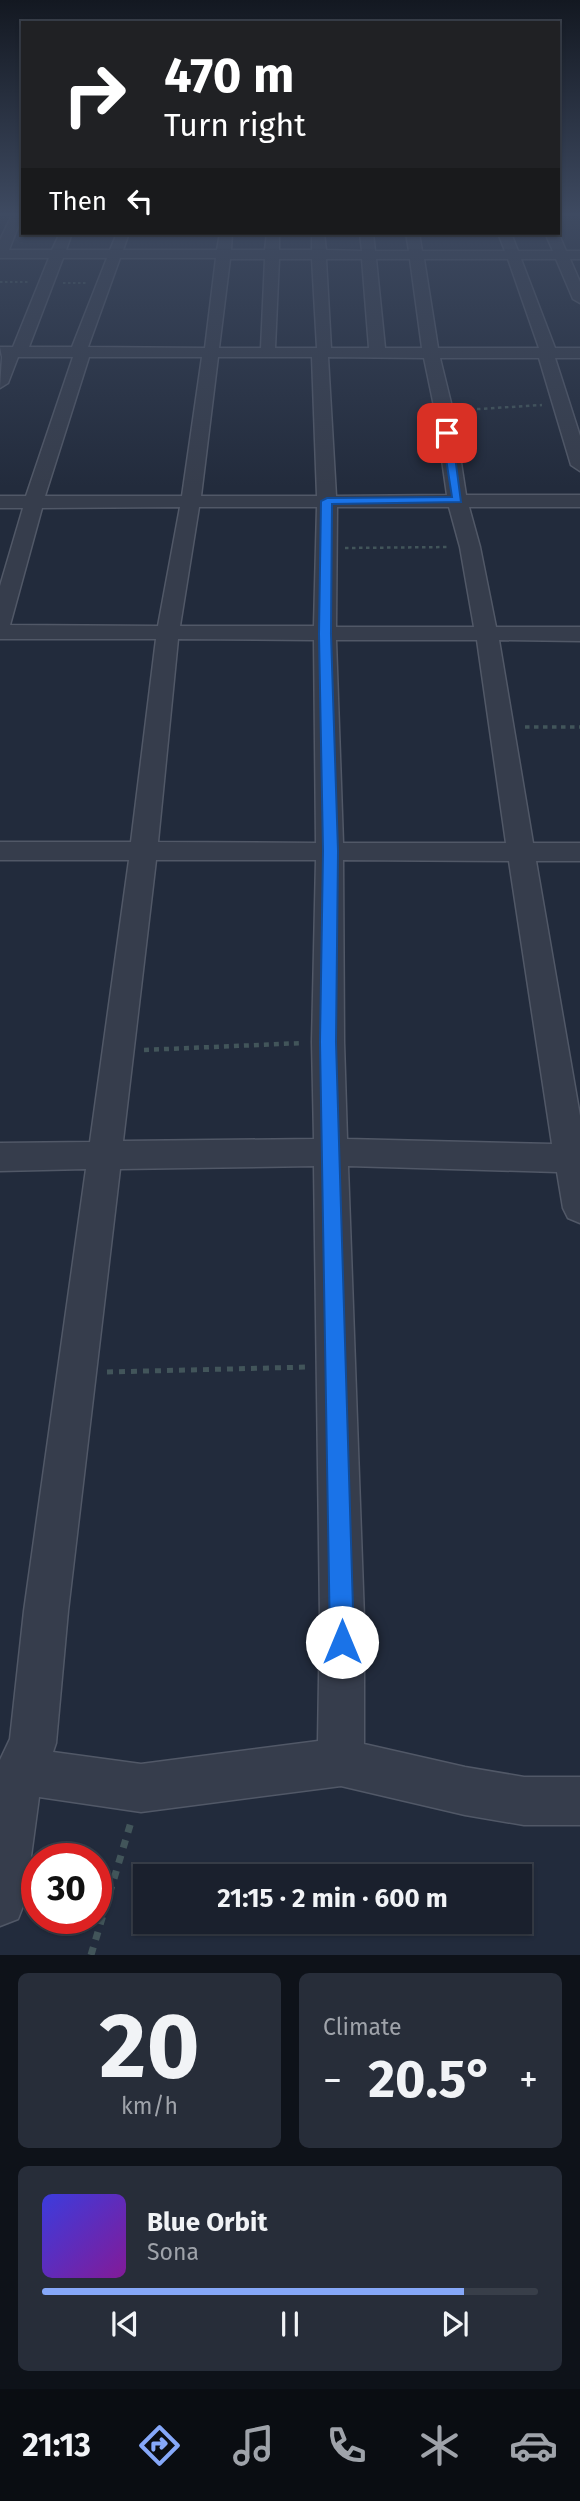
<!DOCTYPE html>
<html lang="en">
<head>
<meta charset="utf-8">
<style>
	body { margin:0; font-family:"Fira Sans",sans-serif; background:#272d39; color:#f1f3f6; height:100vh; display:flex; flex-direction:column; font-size:26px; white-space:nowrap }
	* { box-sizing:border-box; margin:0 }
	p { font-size:23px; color:#9fa3aa }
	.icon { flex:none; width:38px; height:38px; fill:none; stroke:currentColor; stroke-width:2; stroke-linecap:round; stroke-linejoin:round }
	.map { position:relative; height:1955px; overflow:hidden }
	.sheet { display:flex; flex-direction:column; gap:18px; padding:18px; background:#0e1219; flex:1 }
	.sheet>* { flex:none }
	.banner { position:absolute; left:21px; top:21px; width:539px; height:214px; border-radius:0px; box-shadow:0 2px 5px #0004,0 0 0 2px #383e49; background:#202124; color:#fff; overflow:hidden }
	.speed { position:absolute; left:21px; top:1843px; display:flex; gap:14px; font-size:35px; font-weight:700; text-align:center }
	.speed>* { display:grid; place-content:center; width:91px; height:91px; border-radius:50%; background:#1a202d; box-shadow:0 2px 5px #0004,0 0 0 2px #383e49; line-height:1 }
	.speed .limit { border:10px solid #d22; background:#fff; color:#111 }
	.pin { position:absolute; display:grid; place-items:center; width:60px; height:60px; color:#fff; margin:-30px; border-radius:14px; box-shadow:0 4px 10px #0006 }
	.me { position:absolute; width:77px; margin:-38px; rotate:0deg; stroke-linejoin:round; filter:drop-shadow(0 0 5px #0008) }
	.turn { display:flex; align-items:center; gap:24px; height:147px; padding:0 28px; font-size:32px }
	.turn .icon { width:91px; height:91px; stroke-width:2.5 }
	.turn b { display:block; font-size:49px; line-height:60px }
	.then { display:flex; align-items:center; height:66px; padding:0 28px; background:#0003; gap:14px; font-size:26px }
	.big { font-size:52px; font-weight:700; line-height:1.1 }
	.sheet .card { flex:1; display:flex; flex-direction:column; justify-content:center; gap:10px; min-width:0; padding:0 24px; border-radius:10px; background:#272d39 }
	.sheet .dial { align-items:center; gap:0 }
	.dial b { font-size:91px; line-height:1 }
	.song { display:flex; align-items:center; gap:21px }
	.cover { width:84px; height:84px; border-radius:10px; background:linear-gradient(135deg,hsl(240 70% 55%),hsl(290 70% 35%)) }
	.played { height:7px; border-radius:4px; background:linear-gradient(90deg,#86a8f9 85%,#383e49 85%) }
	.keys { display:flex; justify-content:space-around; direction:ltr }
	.heat { display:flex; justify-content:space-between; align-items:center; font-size:38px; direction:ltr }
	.sheet .tiles { flex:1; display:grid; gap:18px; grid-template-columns:1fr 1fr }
	.card:last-child { grid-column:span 2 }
	.trip { position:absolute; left:133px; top:1864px; width:399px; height:70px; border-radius:0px; background:#1a202d; box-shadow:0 2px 5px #0004,0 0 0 2px #383e49; font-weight:700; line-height:70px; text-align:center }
	.dock { display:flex; height:112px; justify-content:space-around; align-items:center; background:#0a0d12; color:#9fa3aa }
	.dock .icon { width:49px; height:49px }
	.dock .on { color:#86a8f9 }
	.dock b { font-size:32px; color:#f1f3f6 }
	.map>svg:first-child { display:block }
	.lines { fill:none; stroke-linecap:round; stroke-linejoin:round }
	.minor-casing { stroke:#515867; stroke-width:3 }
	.path-far5 { stroke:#42555a; stroke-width:2; stroke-dasharray:2.5 2.5; stroke-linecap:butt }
	.path-far4 { stroke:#42555a; stroke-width:2.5; stroke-dasharray:3.5 3.5; stroke-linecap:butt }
	.path-far3 { stroke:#42555a; stroke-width:3.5; stroke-dasharray:4.5 4.5; stroke-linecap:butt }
	.path-far2 { stroke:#42555a; stroke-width:4.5; stroke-dasharray:5 5; stroke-linecap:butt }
	.path-far1 { stroke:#42555a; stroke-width:5; stroke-dasharray:6 6; stroke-linecap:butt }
	.path { stroke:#42555a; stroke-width:7; stroke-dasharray:8 8; stroke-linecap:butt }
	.minor { fill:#363d4c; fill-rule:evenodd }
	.route { fill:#1a73e8; stroke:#114b97; stroke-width:2 }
</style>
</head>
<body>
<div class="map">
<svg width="580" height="1955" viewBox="0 0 580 1955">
	<rect width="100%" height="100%" fill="#222b3c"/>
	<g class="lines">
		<g class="minor-casing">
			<path id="minor" d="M 13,213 L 23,213 L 9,250 L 52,250 L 60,233 L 72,233 L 66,250 L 110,250 L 117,233 L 129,233 L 123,250 L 217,250 L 220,233 L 232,233 L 231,250 L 265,250 L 267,233 L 279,233 L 279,250 L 312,250 L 312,233 L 324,233 L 326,250 L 362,251 L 360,233 L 373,233 L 375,251 L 409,251 L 406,233 L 419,233 L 422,251 L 505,251 L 498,233 L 511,233 L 518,251 L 553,251 L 545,233 L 558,232 L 566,251 L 580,251 L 580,259 L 570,259 L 580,282 L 580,303 L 573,299 L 556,259 L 521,259 L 555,348 L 580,348 L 580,358 L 555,358 L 580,436 L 580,471 L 571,465 L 539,358 L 440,358 L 453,411 L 466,495 L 580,495 L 580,507 L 469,507 L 480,547 L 496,627 L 580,627 L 580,641 L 499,640 L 533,843 L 580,843 L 580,861 L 536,861 L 580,1116 L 580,1223 L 568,1218 L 563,1208 L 557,1172 L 348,1166 L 364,1618 L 364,1744 L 465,1767 L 524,1777 L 580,1777 L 580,1825 L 524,1825 L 465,1815 L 341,1786 L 141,1812 L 39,1797 L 25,1901 L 18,1919 L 0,1926 L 0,1760 L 10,1739 L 24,1611 L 86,1169 L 0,1171 L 0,1143 L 90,1142 L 129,860 L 0,860 L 0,842 L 131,842 L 156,639 L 0,639 L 0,586 L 23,508 L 0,508 L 0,496 L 26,496 L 73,357 L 18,357 L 8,383 L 0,388 L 2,357 L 0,347 L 13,347 L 49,258 L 0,258 L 0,240 ZM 63,258 L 107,258 L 72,347 L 29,347 ZM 120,258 L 216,258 L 205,348 L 88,347 ZM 230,259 L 265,259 L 261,348 L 219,348 ZM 279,259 L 312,259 L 317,348 L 275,348 ZM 326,259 L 362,259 L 369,348 L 331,348 ZM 376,259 L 410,259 L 422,348 L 385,348 ZM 424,259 L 508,259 L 539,348 L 438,348 ZM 89,357 L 202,357 L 182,496 L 45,496 ZM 218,357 L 312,357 L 317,496 L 201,496 ZM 328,357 L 424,358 L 435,411 L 447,495 L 336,496 ZM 180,507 L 158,626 L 10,625 L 42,508 ZM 199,507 L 317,507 L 314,626 L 180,626 ZM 337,507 L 449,507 L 460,547 L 474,627 L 336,627 ZM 178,639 L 314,640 L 316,843 L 158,842 ZM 336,640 L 477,640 L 506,843 L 343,843 ZM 156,860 L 316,860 L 312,1042 L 314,1139 L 123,1141 ZM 343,860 L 509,861 L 552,1144 L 347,1139 L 344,1042 ZM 314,1166 L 320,1618 L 318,1741 L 141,1764 L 53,1752 L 56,1743 L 68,1611 L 120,1169 Z"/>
		</g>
		<path class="path-far5" d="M 0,282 L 30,282
			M 63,283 L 86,283"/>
		<path class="path-far4" d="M 463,410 L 542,405
			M 345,548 L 449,547"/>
		<path class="path-far3" d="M 525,727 L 580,727"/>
		<path class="path-far2" d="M 144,1050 L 303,1043"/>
		<path class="path-far1" d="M 107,1372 L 309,1367"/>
		<path class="path" d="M 91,1955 L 131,1822"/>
		<use href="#minor" class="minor"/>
	</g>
	<linearGradient id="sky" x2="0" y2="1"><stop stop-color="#131821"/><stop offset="0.44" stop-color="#3e4a61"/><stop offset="1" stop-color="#3e4a61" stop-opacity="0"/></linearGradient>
	<rect width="580" height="487" fill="url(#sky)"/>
	<path class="route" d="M 447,430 L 452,433 L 461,502 L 332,504 L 331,634 L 338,851 L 336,1042 L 354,1642 L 351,1650 L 342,1654 L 334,1650 L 330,1642 L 320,1042 L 323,851 L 319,634 L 321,501 L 327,498 L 452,497 L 442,433 Z"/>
</svg>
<div class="speed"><div class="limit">30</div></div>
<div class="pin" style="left:447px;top:433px;background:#d93025"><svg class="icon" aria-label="arrive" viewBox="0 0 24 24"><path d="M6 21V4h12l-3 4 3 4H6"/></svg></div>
<svg class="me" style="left:342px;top:1642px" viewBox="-20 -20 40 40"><circle r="19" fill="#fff"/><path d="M0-13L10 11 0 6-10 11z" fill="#1a73e8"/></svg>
<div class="trip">21:15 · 2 min · 600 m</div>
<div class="banner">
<div class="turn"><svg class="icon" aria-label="right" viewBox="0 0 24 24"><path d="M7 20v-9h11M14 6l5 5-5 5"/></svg><div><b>470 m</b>Turn right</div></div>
<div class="then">Then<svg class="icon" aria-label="left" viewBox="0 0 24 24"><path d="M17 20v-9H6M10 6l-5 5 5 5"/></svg></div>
</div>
</div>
<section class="sheet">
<div class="tiles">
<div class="card dial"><b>20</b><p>km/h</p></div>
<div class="card"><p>Climate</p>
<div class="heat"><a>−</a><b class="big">20.5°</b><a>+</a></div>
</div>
<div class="card">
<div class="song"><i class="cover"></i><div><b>Blue Orbit</b><p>Sona</p></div></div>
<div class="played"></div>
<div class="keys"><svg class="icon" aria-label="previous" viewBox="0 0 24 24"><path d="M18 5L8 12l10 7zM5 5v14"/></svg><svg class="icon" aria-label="pause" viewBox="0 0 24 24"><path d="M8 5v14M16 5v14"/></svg><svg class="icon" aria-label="next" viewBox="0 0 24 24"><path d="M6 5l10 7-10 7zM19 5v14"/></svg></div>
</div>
</div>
</section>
<nav class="dock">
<b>21:13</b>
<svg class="icon on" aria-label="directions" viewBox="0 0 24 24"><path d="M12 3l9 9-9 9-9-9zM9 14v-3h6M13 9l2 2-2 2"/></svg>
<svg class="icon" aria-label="music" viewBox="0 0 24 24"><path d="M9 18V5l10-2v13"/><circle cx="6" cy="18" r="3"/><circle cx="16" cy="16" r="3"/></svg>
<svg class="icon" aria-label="phone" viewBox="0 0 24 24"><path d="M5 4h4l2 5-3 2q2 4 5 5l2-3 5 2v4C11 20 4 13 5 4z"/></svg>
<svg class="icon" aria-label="climate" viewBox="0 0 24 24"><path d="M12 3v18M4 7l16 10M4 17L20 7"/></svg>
<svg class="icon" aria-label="car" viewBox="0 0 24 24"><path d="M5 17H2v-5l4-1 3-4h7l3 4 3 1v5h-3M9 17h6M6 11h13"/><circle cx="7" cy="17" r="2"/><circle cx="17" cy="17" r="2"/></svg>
</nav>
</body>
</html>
